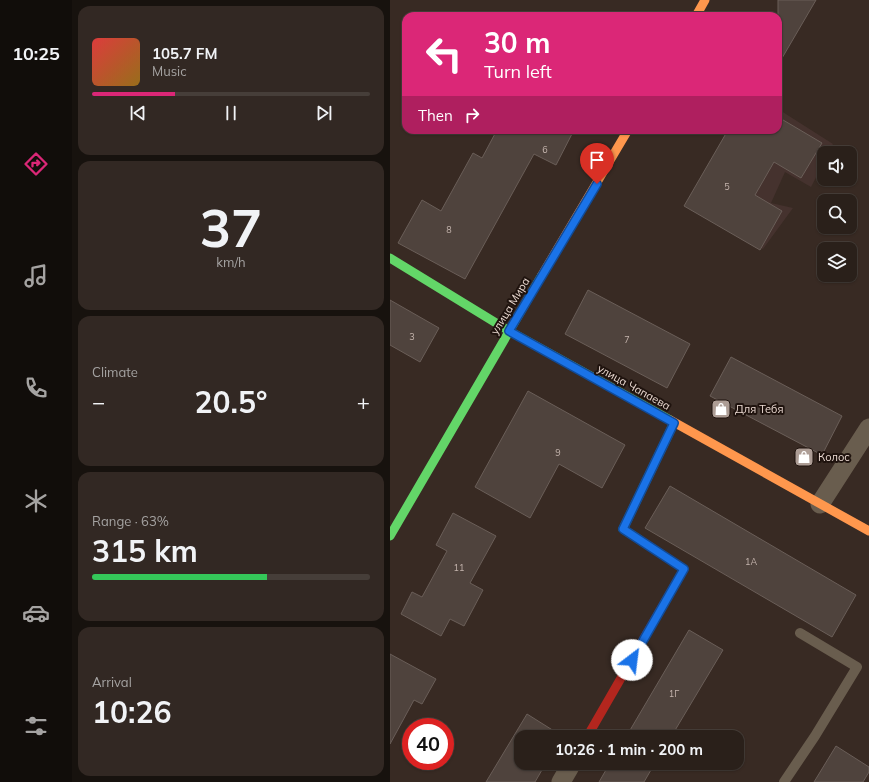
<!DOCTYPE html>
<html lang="en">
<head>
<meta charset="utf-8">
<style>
	body { margin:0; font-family:Mulish,sans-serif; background:#322823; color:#f1f3f6; height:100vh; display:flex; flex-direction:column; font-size:15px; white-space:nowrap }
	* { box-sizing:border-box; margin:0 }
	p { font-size:13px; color:#a5a3a2 }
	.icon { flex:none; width:22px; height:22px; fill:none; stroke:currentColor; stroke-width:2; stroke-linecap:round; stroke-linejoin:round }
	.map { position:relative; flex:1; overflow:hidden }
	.panel { display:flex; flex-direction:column; gap:6px; padding:6px; background:#17120e; width:318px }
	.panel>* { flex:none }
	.hud { position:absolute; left:12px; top:12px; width:380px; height:122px; border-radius:12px; box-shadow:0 1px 3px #0004,0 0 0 1px #463e39; background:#db2777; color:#fff; overflow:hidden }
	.controls { position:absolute; left:427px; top:146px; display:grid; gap:8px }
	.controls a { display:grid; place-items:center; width:40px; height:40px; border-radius:8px; background:#2a201a; box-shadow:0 1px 3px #0004,0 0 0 1px #463e39; font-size:20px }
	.speed { position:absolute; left:12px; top:718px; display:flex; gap:8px; font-size:20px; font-weight:700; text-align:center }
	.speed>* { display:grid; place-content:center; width:52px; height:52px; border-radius:50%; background:#2a201a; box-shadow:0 1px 3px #0004,0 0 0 1px #463e39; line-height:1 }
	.speed .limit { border:6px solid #d22; background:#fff; color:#111 }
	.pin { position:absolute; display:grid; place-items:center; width:34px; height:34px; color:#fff; margin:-41px -17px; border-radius:50% 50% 50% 0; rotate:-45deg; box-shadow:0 0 4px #0007 }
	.pin .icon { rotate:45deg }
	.me { position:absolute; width:44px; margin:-22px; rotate:30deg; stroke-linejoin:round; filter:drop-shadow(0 0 3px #0008) }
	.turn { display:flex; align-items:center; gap:14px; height:84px; padding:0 16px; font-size:18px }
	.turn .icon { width:52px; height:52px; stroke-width:2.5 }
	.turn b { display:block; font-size:28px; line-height:34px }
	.then { display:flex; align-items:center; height:38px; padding:0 16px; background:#0003; gap:8px; font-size:15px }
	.big { font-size:30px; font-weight:700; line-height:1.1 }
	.panel .tile { flex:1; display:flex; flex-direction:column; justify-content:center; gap:6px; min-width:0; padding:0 14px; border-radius:12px; background:#322823 }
	.panel .dial { align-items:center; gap:0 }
	.dial b { font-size:52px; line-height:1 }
	.song { display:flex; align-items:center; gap:12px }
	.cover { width:48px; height:48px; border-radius:6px; background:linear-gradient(135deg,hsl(0 70% 55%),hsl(40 70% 35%)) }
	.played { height:4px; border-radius:2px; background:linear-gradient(90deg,#db2777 30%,#463e39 30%) }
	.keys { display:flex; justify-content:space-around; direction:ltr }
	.heat { display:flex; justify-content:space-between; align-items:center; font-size:22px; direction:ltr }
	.charge { height:6px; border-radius:3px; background:linear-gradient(90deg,#34c759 63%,#463e39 0) }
	.trip { position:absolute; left:124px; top:730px; width:230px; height:40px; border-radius:12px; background:#2a201a; box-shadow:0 1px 3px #0004,0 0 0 1px #463e39; font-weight:700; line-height:40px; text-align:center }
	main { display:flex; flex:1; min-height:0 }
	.menu { display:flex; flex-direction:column; width:72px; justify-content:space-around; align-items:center; background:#110d0a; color:#a5a3a2 }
	.menu .icon { width:28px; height:28px }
	.menu .selected { color:#db2777 }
	.menu b { font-size:18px; color:#f1f3f6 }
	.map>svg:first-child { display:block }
	.education { fill:#45322e }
	.building { fill:#4f433d; stroke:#6a5e58 }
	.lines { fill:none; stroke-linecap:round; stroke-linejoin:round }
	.lane { stroke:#695d4e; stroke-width:10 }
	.street { stroke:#695d4e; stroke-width:19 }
	.fast { stroke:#63d668; stroke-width:9 }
	.slow { stroke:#ff974d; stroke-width:9 }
	.jam { stroke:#b3261e; stroke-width:9 }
	.route-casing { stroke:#114b97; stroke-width:10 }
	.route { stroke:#1a73e8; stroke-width:7 }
	.labels { text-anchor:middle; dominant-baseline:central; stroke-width:4; stroke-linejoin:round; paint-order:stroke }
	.number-label { font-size:9px; fill:#c5b5ae }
	.street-label { font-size:11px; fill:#ecdbd3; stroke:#1f130e }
	.poi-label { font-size:11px; fill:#ecdbd3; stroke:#1f130e; text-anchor:start }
</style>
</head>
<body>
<main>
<nav class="menu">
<b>10:25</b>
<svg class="icon selected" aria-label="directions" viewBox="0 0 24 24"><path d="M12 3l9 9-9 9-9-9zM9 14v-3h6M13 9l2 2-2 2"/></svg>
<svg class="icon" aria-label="music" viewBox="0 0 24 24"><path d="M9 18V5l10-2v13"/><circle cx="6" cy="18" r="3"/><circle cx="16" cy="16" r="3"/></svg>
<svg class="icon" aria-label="phone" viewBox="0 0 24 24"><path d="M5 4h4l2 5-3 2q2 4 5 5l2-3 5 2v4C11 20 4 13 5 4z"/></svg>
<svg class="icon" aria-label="climate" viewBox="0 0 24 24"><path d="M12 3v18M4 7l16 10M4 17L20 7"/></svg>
<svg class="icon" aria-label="car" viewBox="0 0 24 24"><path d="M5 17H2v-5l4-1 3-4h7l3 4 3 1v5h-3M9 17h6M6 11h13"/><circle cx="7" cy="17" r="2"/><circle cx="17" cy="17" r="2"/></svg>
<svg class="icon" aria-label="filters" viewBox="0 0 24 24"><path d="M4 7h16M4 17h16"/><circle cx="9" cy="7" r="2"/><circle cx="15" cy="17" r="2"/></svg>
</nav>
<section class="panel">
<div class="tile">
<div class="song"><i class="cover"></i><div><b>105.7 FM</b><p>Music</p></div></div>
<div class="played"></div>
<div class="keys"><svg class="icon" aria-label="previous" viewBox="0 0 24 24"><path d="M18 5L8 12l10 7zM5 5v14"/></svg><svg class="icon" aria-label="pause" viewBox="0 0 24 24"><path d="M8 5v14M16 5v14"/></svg><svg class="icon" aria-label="next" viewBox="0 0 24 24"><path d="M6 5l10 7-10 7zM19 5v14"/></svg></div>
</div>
<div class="tile dial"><b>37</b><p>km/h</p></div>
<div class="tile"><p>Climate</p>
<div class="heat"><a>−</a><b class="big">20.5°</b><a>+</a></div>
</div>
<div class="tile"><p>Range · 63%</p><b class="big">315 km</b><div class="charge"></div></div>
<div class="tile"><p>Arrival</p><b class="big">10:26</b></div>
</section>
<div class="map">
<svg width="479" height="782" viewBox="0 0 479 782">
	<rect width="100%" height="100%" fill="#382a23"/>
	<path class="education" d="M 388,109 L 443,144 L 438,153 L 434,153 L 434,162 L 421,187 L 395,172 L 381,203 L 403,208 L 373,249 L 309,211 L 388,130 Z"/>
	<path class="building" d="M 388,0 L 426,0 L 388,65 Z
		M 388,117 L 432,143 L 411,178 L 384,162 L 365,195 L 392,211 L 370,250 L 294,206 L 338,130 L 388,130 Z
		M 107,130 L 184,130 L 166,165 L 144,154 L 75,279 L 8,243 L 32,200 L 51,211 L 83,153 L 92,158 Z
		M 198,290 L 300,344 L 277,388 L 175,334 Z
		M 0,300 L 49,328 L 30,362 L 0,345 Z
		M 341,357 L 452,416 L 432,455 L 320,396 Z
		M 138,391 L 235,445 L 212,488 L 169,464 L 140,518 L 85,487 Z
		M 280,486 L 466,595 L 442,637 L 255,528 Z
		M 63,513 L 106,536 L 80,583 L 93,590 L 74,626 L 60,619 L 51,636 L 11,614 L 22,592 L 32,597 L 57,551 L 46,545 Z
		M 299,630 L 333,650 L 281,737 L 236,737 Z
		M 0,654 L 46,679 L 32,704 L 24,700 L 0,744 Z
		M 137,714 L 172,736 L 172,737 L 131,737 L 131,763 L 156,763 L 145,782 L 96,782 Z
		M 446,746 L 479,767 L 479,772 L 473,782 L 424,782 Z
		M 220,763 L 265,763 L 254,782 L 209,782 Z"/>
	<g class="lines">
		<path class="lane" d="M 394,782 L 425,736 L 467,667 L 410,633"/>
		<path class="street" d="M 430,504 L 479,428
			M 171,782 L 182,763"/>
		<path class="fast" d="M 0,258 L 119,331 L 280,420
			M 0,536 L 152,275
			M 250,540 L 233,529 L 284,423"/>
		<path class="slow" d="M 306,16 L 315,0
			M 152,275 L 238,130
			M 280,420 L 479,531"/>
		<path class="jam" d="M 197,737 L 294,569 L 250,540"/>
	</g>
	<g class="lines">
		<g class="route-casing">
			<path id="route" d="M 207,184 L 119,331 L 284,423 L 233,529 L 294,569 L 242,660"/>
		</g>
		<use href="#route" class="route"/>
	</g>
	<defs>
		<g id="shop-square" transform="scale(1)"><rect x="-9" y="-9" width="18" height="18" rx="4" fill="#ad9d95" stroke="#1f130e"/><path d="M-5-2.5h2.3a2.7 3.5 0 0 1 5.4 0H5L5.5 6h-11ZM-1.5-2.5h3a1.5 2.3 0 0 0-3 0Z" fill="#fff"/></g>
	</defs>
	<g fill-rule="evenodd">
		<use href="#shop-square" x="331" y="409"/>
		<use href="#shop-square" x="414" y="457"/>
	</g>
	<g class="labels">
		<g class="number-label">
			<text x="155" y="149">6</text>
			<text x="337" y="186">5</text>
			<text x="59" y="229">8</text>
			<text x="22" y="336">3</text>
			<text x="237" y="339">7</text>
			<text x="168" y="452">9</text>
			<text x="361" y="561">1А</text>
			<text x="69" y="567">11</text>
			<text x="284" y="693">1Г</text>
		</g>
		<g class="street-label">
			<text transform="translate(120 306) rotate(-59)">улица Мира</text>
			<text transform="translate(244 387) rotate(29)">улица Чапаева</text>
		</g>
		<g class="poi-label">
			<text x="345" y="409">Для Тебя</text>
			<text x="428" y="457">Колос</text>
		</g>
	</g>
</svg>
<div class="controls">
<a><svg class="icon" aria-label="sound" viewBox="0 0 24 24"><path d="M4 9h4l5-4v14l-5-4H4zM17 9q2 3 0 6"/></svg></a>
<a><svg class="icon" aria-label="search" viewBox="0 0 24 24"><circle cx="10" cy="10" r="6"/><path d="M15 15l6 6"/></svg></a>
<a><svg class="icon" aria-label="layers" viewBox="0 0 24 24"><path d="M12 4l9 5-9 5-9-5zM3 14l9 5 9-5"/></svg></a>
</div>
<div class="speed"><div class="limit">40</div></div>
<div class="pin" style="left:207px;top:184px;background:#d93025"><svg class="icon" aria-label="arrive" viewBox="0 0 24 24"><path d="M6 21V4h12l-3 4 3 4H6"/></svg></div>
<svg class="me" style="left:242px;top:660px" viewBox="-20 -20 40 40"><circle r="19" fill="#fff"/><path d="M0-13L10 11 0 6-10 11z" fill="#1a73e8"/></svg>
<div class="trip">10:26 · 1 min · 200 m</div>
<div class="hud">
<div class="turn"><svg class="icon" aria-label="left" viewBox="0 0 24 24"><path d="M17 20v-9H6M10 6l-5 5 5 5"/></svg><div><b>30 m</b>Turn left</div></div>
<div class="then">Then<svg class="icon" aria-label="right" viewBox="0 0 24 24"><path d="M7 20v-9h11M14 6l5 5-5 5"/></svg></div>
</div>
</div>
</main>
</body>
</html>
